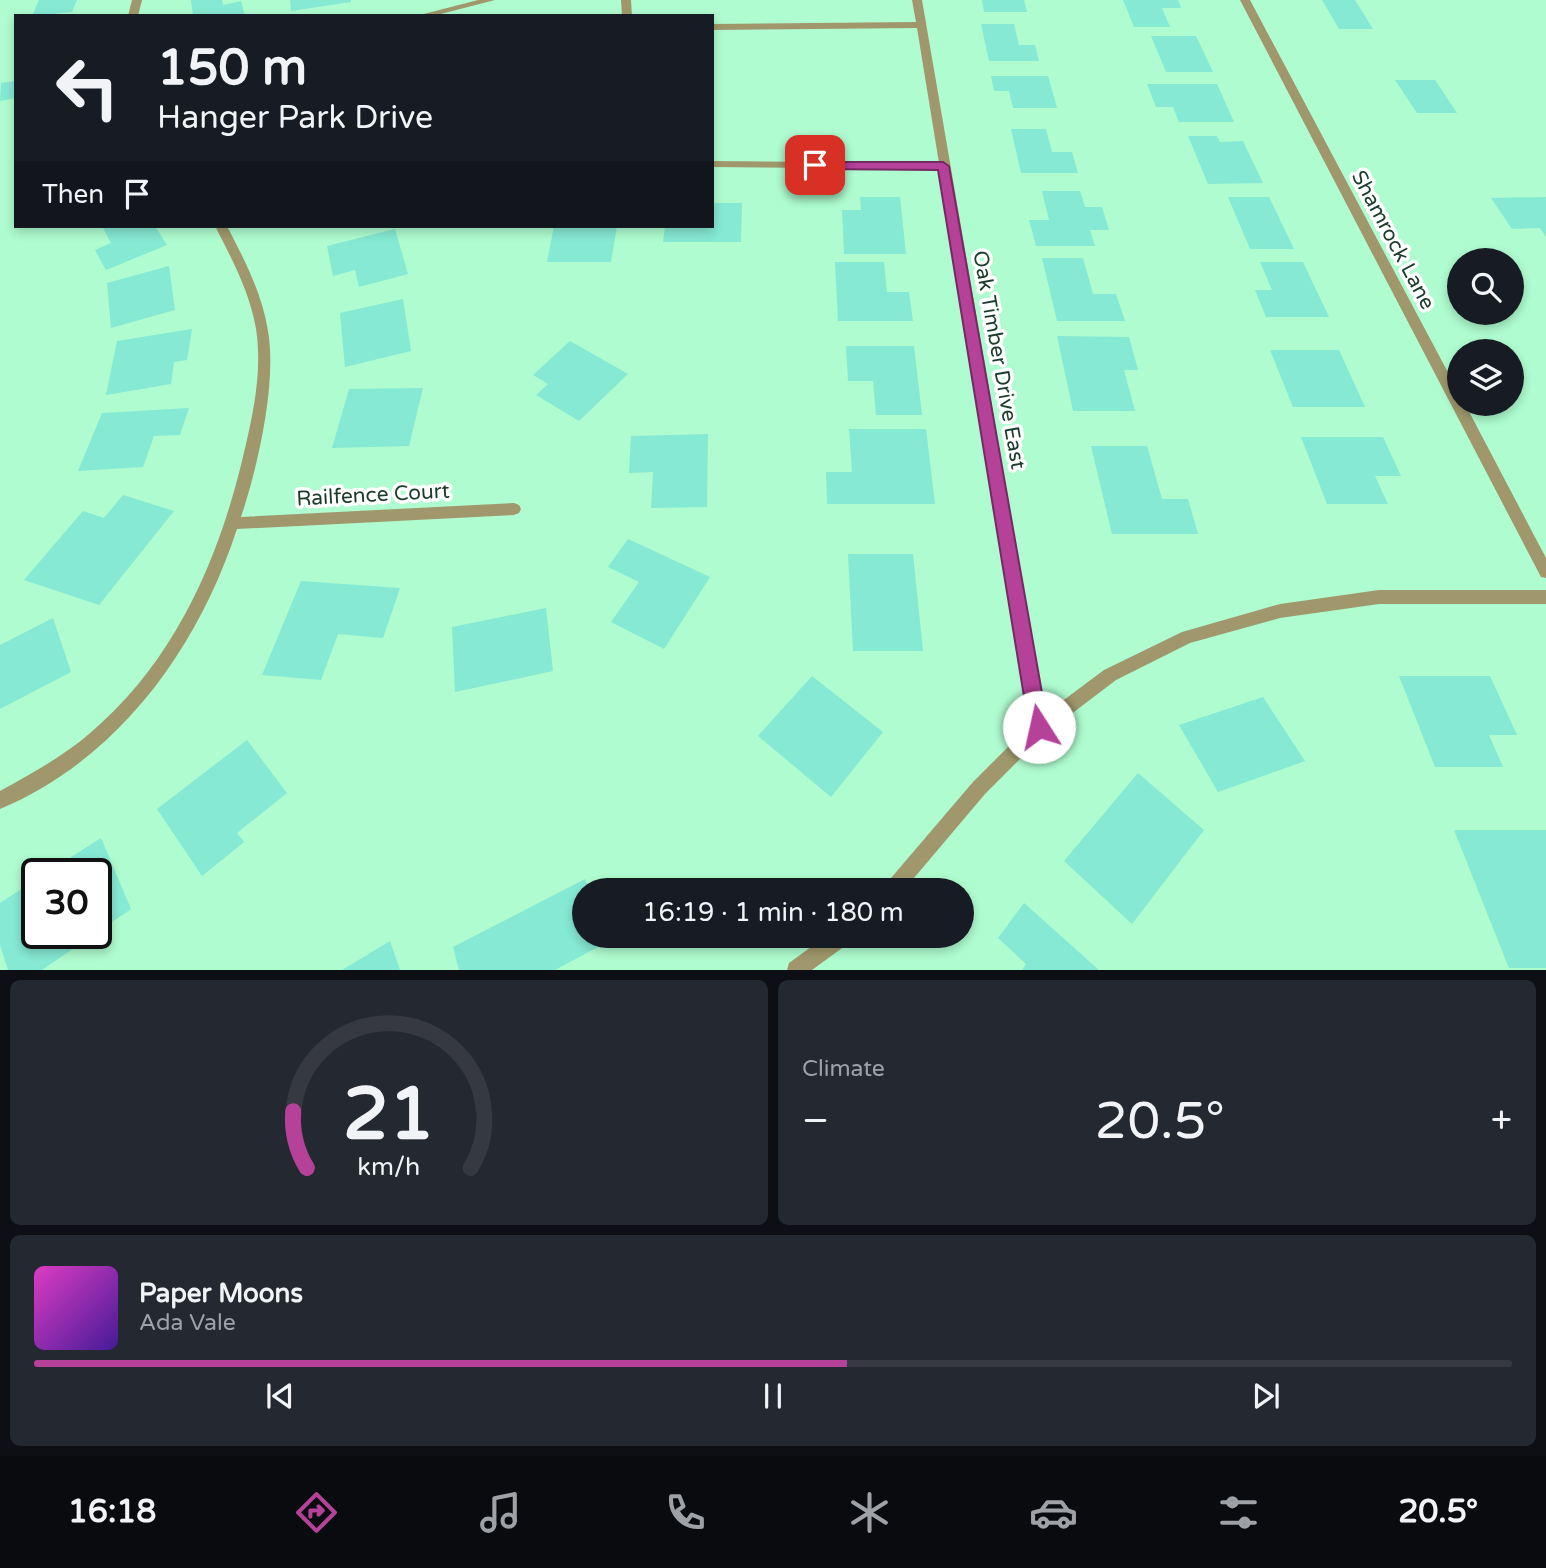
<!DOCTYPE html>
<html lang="en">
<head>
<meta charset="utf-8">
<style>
	body { margin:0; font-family:"Varela Round",sans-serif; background:#242831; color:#f1f3f6; height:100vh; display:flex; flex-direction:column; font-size:26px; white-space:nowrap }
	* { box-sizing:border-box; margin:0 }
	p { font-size:23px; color:#9ea1a6 }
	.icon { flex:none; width:38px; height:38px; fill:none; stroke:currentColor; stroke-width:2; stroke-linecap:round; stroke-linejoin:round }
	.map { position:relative; height:970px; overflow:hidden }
	.sheet { display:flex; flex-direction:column; gap:10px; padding:10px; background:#0d0f14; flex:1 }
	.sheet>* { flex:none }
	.banner { position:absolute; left:14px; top:14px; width:700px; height:214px; border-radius:0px; box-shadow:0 4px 10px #0003; background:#171b24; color:#f1f3f6; overflow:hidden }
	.buttons { position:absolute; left:1447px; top:248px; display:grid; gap:14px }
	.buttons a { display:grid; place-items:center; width:77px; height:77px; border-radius:50%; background:#171b24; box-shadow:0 4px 10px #0003; font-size:35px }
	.speed { position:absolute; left:21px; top:858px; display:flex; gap:14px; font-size:35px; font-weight:700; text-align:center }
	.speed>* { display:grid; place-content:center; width:91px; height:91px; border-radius:50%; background:#171b24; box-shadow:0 4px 10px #0003; line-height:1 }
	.speed .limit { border:4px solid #111; border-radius:10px; background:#fff; color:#111 }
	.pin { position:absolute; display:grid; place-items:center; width:60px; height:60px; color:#fff; margin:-30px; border-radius:14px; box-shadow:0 4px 10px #0006 }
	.me { position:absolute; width:77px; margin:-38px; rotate:350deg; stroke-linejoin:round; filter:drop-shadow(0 0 5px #0008) }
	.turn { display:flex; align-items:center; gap:24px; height:147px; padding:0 28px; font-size:32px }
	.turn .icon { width:91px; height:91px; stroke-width:2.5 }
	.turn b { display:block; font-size:49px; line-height:60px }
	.then { display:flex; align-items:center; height:66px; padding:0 28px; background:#0003; gap:14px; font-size:26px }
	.big { font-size:52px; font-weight:600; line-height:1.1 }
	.sheet .widget { flex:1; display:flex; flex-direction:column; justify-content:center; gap:10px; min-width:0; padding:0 24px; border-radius:10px; background:#242831 }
	.sheet .dial { align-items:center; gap:0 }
	.dial svg { height:182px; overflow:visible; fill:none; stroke:#363941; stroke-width:7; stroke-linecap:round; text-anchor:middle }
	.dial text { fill:#f1f3f6; stroke:none }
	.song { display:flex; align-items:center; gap:21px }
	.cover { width:84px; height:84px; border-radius:10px; background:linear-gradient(135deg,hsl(310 70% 55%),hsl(260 70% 35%)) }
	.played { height:7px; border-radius:4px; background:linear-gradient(90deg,#b54199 55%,#363941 55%) }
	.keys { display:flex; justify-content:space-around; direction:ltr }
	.heat { display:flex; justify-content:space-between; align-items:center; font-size:38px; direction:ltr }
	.sheet .tiles { flex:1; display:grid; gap:10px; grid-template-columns:1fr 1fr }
	.widget:last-child { grid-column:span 2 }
	.trip { position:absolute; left:572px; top:878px; width:402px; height:70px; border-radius:35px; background:#171b24; box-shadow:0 4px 10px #0003; font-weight:600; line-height:70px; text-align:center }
	.dock { display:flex; height:112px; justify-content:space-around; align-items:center; background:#090b0e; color:#9ea1a6 }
	.dock .icon { width:49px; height:49px }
	.dock .selected { color:#b54199 }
	.dock b { font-size:32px; color:#f1f3f6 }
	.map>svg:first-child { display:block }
	.building { fill:#85e9d3 }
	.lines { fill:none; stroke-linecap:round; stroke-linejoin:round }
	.street { fill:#a0986c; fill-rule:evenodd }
	.route { fill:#b54199; stroke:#762a63; stroke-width:2 }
	.labels { text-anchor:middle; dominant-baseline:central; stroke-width:7; stroke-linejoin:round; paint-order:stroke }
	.street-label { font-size:21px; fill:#1c3c2b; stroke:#fff }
</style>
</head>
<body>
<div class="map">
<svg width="1546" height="970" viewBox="0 0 1546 970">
	<rect width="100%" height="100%" fill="#aefccf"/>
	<path class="building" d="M 39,0 L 77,0 L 72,12 L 32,16 Z
		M 191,0 L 222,0 L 223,5 L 241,1 L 245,16 L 193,16 Z
		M 290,0 L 351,0 L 351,2 L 291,11 Z
		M 982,0 L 1024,0 L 1027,12 L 984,12 Z
		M 1123,0 L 1178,0 L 1181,8 L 1162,8 L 1170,27 L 1134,27 Z
		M 1322,0 L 1355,0 L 1373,29 L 1339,29 Z
		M 981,24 L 1014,24 L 1019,45 L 1035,45 L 1039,61 L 989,61 Z
		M 1151,36 L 1196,36 L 1213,72 L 1166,72 Z
		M 991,76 L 1048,76 L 1057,108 L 1013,108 L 1009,91 L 994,91 Z
		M 1395,80 L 1435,80 L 1457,113 L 1417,113 Z
		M 16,81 L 16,98 L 0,101 L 1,83 Z
		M 1147,84 L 1217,84 L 1234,122 L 1179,122 L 1173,107 L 1156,107 Z
		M 1011,129 L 1046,129 L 1052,152 L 1072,152 L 1078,173 L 1021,173 Z
		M 1188,136 L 1217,136 L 1220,142 L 1243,141 L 1263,183 L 1208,184 Z
		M 1042,191 L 1080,191 L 1085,207 L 1102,207 L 1109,230 L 1090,230 L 1095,246 L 1036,246 L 1029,220 L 1049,220 Z
		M 860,197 L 900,197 L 906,254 L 844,254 L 842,210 L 861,210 Z
		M 1228,197 L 1269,197 L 1294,249 L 1250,249 Z
		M 1546,197 L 1546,237 L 1540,228 L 1512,229 L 1491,198 Z
		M 712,203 L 742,203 L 741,242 L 663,242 L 665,226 L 712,226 Z
		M 102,226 L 155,226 L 167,245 L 106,270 L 95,250 L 111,243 Z
		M 554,226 L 617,226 L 611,262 L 547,262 Z
		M 395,229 L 408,274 L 359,287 L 355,270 L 333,276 L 327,246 Z
		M 1042,258 L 1083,258 L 1093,294 L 1116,294 L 1125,321 L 1057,321 Z
		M 835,262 L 884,262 L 887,292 L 909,292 L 913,321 L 838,321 Z
		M 1260,262 L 1303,262 L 1329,317 L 1266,317 L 1255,290 L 1272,290 Z
		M 169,266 L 175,310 L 111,328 L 107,283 Z
		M 403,299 L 411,351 L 345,367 L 340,313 Z
		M 192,329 L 187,360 L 174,362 L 171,384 L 106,395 L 117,341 Z
		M 1057,336 L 1129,337 L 1138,370 L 1124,370 L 1135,411 L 1073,411 Z
		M 570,341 L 628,374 L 579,421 L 536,395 L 548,384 L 533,375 Z
		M 846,346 L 914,346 L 922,415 L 876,415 L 873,381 L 848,381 Z
		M 1270,350 L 1339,350 L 1365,407 L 1293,407 Z
		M 423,388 L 409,446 L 332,448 L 349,389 Z
		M 189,408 L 180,435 L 154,436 L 143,467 L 78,471 L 102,413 Z
		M 849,429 L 926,429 L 935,504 L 827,504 L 826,472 L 852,472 Z
		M 708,434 L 707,507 L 651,508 L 653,472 L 629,473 L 631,436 Z
		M 1301,437 L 1383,437 L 1401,476 L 1375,476 L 1388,504 L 1327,504 Z
		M 1091,446 L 1147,446 L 1162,499 L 1188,499 L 1198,534 L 1112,534 Z
		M 123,495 L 174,511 L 99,605 L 24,580 L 83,511 L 104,518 Z
		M 628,539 L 710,577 L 664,649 L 611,622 L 639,582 L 608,567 Z
		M 848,554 L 913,554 L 923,651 L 853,651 Z
		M 301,581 L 400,588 L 383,638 L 338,634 L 321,680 L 262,675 Z
		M 546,608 L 553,671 L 455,692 L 452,627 Z
		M 53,618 L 71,672 L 0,709 L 0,645 Z
		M 812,676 L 883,732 L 831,797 L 758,736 Z
		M 1399,676 L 1490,676 L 1517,735 L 1489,735 L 1503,767 L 1435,767 Z
		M 1263,697 L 1305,761 L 1218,792 L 1179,725 Z
		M 247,740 L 287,793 L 237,833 L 244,842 L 202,876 L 157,809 Z
		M 1138,773 L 1204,830 L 1132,924 L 1064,861 Z
		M 1454,830 L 1546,830 L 1546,968 L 1509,968 Z
		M 101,838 L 131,909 L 96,933 L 96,873 L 46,873 Z
		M 37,879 L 37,933 L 96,933 L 42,970 L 8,970 L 0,945 L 0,903 Z
		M 585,879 L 590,891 L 584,891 L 584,936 L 607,936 L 609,941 L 555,970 L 459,970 L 453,947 Z
		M 1024,903 L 1099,970 L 1022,970 L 1026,964 L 998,938 Z
		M 390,941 L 400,970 L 342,970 Z"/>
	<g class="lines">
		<path class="street" d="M 132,0 L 142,0 L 138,16 L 128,16 Z
			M 478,0 L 495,0 L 433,16 L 416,16 Z
			M 621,0 L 631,0 L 632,16 L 622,16 Z
			M 912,0 L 922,0 L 1045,714 L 1104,670 L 1182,632 L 1280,604 L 1379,590 L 1546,590 L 1546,604 L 1379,604 L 1280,618 L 1190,643 L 1116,680 L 1045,734 L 985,794 L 903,891 L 882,891 L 885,885 L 973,782 L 1030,725 L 940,169 L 712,167 L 712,161 L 939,163 L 917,28 L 712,30 L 712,24 L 916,22 Z
			M 1240,0 L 1250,0 L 1460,395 L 1460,404 L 1465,404 L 1546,558 L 1546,578 L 1541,577 Z
			M 215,226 L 227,226 C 244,259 262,293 268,331 C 277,383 258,466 241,517 L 514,503 L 519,505 L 521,509 L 519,513 L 514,515 L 237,529 C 198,648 119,759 0,809 L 0,791 C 31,774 62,757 89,734 C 173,663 217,564 242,461 C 252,419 263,373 256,329 C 250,293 232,259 215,226 Z
			M 826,936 L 851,936 L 849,943 L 812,970 L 787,970 L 789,963 Z"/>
	</g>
	<path class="route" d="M 810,162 L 943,162 L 949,166 L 1048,727 L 1045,734 L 1039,736 L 1032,734 L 1029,727 L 938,170 L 815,169 L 810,168 Z"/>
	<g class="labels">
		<g class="street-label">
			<text transform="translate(1393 240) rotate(62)">Shamrock Lane</text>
			<text transform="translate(999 360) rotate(80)">Oak Timber Drive East</text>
			<text transform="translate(373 495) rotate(-3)">Railfence Court</text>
		</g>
	</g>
</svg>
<div class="buttons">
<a><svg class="icon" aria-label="search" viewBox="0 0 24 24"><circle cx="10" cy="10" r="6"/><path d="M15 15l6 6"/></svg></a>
<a><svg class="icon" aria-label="layers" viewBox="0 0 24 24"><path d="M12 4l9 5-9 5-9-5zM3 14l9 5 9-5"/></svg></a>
</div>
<div class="speed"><div class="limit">30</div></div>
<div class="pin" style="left:815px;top:165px;background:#d93025"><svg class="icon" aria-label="arrive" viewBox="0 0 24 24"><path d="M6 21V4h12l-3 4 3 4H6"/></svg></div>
<svg class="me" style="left:1039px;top:727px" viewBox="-20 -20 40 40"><circle r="19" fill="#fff"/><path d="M0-13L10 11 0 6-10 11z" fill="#b54199"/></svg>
<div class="trip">16:19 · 1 min · 180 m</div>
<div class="banner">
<div class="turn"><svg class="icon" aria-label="left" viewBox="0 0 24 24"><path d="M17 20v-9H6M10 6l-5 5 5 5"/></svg><div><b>150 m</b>Hanger Park Drive</div></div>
<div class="then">Then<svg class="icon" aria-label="arrive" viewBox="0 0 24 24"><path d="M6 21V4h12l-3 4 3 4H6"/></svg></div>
</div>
</div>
<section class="sheet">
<div class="tiles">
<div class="widget dial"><svg viewBox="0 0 100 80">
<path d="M14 69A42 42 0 1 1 86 69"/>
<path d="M14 69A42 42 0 0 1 8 44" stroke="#b54199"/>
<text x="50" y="56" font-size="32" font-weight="700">21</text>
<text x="50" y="72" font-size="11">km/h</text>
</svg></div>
<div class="widget"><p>Climate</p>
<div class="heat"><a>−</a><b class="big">20.5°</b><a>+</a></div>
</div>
<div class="widget">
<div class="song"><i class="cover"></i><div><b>Paper Moons</b><p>Ada Vale</p></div></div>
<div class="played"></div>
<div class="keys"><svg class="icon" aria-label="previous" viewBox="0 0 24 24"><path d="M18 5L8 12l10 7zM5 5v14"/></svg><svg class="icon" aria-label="pause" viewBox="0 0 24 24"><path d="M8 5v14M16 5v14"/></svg><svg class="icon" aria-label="next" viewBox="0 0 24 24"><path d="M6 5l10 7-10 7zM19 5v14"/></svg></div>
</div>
</div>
</section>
<nav class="dock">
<b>16:18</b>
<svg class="icon selected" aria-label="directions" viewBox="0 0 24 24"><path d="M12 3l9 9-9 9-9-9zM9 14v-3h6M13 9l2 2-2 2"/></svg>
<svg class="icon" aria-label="music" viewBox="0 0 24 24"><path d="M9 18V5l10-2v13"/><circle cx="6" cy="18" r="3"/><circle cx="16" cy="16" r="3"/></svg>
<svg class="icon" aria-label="phone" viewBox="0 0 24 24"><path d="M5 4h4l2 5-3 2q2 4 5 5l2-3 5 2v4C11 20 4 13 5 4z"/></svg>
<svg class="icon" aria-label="climate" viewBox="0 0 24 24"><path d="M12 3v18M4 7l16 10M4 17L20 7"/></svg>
<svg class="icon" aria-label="car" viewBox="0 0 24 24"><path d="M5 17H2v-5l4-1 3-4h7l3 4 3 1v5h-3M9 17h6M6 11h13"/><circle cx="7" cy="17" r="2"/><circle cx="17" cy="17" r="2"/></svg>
<svg class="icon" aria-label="filters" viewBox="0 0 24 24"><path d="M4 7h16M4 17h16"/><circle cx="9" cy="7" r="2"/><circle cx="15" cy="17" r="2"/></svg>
<b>20.5°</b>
</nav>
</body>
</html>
